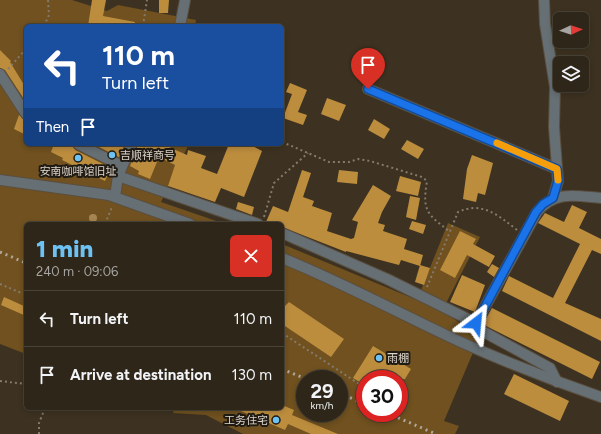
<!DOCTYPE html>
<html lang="en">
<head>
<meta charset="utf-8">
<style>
	:root { --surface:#2e2619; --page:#3a3226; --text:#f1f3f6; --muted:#a7a5a2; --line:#494338; --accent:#6dc2f3 }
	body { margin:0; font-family:Figtree,"Noto Sans SC",sans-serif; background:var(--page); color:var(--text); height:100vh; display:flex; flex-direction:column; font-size:15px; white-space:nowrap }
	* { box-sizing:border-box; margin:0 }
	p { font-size:13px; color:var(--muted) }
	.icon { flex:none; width:22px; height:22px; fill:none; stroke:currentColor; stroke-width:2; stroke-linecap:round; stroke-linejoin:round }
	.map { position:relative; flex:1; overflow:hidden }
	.details { position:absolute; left:24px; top:222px; width:260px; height:188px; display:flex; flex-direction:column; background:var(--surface); border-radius:6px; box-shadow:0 2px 6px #0003,0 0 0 1px var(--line) }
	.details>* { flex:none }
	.top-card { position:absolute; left:24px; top:24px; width:260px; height:122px; border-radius:6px; box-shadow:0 2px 6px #0003,0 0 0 1px var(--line); background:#1a4fa0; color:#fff; overflow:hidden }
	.needle { width:26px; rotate:87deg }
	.tools { position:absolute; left:553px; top:12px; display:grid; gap:8px }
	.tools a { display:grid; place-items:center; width:36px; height:36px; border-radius:6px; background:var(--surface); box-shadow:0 2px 6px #0003,0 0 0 1px var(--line); font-size:20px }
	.speed { position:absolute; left:296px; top:370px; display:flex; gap:8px; font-size:20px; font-weight:700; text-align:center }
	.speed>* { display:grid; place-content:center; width:52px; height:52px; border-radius:50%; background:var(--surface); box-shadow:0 2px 6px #0003,0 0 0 1px var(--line); line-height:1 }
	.speed small { font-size:10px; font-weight:400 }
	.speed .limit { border:6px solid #d22; background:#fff; color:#111 }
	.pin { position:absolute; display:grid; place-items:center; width:34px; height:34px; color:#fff; margin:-41px -17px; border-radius:50% 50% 50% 0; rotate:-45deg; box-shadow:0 0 4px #0007 }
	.pin .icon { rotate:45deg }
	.me { position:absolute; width:44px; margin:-22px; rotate:29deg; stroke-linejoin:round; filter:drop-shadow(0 0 3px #0008) }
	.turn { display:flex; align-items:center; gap:14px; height:84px; padding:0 12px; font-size:18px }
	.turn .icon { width:52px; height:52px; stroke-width:2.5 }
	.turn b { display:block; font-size:28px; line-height:34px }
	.then { display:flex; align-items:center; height:38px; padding:0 12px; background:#0003; gap:8px; font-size:15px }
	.round { display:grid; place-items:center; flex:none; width:42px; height:42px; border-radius:6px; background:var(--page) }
	.summary { display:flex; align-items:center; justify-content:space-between; height:68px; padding:0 12px }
	h1 { font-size:24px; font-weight:800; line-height:30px; color:var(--accent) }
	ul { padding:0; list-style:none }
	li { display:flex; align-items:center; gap:12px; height:56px; padding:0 12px; border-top:1px solid var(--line) }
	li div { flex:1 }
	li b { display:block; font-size:15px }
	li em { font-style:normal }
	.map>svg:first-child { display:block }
	.green { fill:#70511f; fill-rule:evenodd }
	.building { fill:#bd8d3e }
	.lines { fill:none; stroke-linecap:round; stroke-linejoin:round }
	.minor-casing { stroke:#5a4f40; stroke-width:12 }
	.path { stroke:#847b6d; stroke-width:2; stroke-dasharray:2 3; stroke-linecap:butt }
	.minor { stroke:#666f74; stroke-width:10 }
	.rail { stroke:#b0a89c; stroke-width:3; stroke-dasharray:2 4; stroke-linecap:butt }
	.tree { fill:#a78552 }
	.route-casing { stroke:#114b97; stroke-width:10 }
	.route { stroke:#1a73e8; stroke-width:7 }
	.slow { stroke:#f59e0b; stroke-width:7 }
	.poi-dot { fill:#6dc2f3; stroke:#201b13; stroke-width:1.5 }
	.labels { text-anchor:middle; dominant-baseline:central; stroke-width:4; stroke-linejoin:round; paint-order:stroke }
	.poi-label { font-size:11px; fill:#dcd5cb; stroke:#201b13; text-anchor:start }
</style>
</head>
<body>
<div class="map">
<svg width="601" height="434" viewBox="0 0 601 434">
	<rect width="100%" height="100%" fill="#3d3221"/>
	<g class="green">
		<path d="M0,0H72L107,11L118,5L196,20L195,26H26V144H189L161,202L225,224H26V354L0,344Z"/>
		<path d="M448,223L480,237L442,311L480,336L444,421L459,426L455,434H243L206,415L173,413L175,408H282V244L417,300ZM305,379H339V413H305ZM365,379H399V413H365Z"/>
	</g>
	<g class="building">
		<path d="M92,0H106L103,16L135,22L134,26H88Z"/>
		<path d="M159,0H169L168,13H159Z"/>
		<path d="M0,50L11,61L10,62L26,88V102L5,70L0,68Z"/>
		<path d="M290,83L307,90L298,112L307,115L303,125L283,118L292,94L286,92Z"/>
		<path d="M327,98L346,105L339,121L321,114Z"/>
		<path d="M19,115L26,120V135L14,129Z"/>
		<path d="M374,119L390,129L384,139L368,130Z"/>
		<path d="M407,140L424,149L418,159L401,149Z"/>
		<path d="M54,144H72L75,150L111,168L105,181L62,160L63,158L51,152Z"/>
		<path d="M93,144H125L119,157Z"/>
		<path d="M138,144H162L187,155L188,150L206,156L201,168L217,174L229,144H249L262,151L244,197L221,188L215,202L168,186L175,165L159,157L150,179L138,174L139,171L130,166Z"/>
		<path d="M472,155L493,163L485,195L478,193L476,202L463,199L467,169Z"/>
		<path d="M302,170L311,173L303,197L314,201L312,206L332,213L327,231L351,239L354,238L358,222L352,220L373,185L391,196L382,212L378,223L385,225L383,231L407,239L404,249L423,255L420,266L401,260L399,265L346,251V252L282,227V224H271L266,222L273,206L288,212Z"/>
		<path d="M339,170L358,172L357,184L337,182Z"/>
		<path d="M400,176L421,182L418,196L396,191Z"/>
		<path d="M410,196L420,198L416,220L406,217Z"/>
		<path d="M238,202L254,207L252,215L236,209Z"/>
		<path d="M572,205L587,212L579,228L601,239V254L592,250L565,303L601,319V341L502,291L509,276L553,298L580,244L538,223L545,213L564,222Z"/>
		<path d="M412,221L426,225L423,234L409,229Z"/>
		<path d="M460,231L476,239L473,244L495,256L489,267L467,255L455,278L440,270Z"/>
		<path d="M492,264L499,268L494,277L487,272Z"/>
		<path d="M420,265L430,268L424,285L415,282Z"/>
		<path d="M462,275L485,285L475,312L450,302Z"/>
		<path d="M4,297L26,307V316L1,305Z"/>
		<path d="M289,302L344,339L331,357L282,324V304L285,306Z"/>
		<path d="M492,308L600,362L592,379L486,326L484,322Z"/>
		<path d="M373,346L411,369L405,379H365V385L353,378Z"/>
		<path d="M514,374L569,401L560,421L504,394Z"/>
		<path d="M282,405L294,410L292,415L338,434H311L288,424L285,430L234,408H282Z"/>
	</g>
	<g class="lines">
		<g class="minor-casing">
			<g id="minor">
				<path d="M544,0L545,24L555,87L554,127L558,181L553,198"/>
				<path d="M180,26L185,0"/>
				<path d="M0,74L26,114"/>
				<path d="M368,89L557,169"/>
				<path d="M78,144L122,166"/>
				<path d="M118,176L258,224"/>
				<path d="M0,180L109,195L190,224"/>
				<path d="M115,197L118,176L132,144"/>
				<path d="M282,233L387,279L476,323"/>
				<path d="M282,258C344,283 402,315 463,343C508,363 554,381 601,397"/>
				<path d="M557,382L550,368L482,331L476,323L537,212C555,190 576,196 601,198"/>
			</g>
		</g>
		<g class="path">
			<path d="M44,26L49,15L48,0"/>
			<path d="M143,26L147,0"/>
			<path d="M8,69L26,49"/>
			<path d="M282,142L329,162H349L358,159L370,161L422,177L427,181C422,211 427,214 449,231"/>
			<path d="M264,217L274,183L308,153"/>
			<path d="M105,224L112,207"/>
			<path d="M0,284L26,295"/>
			<path d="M427,287L458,212C482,201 498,215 517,230"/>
			<path d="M282,333L362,386"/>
			<path d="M0,381L26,384"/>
			<path d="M39,434V423L45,408"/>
		</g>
		<use href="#minor" class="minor"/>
		<g class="rail">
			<path d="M0,252L26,263"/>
			<path d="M282,369L306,379"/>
			<path d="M339,393L365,404"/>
			<path d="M387,413L436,434"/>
		</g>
	</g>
	<circle class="tree" cx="93" cy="218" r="4"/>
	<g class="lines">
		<g class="route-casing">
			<path id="route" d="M368,89L557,169L558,181L553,198L543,204L536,212L476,323"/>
		</g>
		<use href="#route" class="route"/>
		<path class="slow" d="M497,143L557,169L558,180"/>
	</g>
	<g class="poi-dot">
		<circle cx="112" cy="155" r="4"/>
		<circle cx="78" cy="158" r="4"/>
		<circle cx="379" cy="358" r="4"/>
		<circle cx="276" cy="420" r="4"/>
	</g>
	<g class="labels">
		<g class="poi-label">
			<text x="120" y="155">吉顺祥商号</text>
			<text x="78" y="171" text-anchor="middle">安南咖啡馆旧址</text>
			<text x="387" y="358">雨棚</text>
			<text x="268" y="420" text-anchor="end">工务住宅</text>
		</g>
	</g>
</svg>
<div class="tools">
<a><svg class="needle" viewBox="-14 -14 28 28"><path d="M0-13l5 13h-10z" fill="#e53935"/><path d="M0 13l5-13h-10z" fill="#a7a5a2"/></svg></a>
<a><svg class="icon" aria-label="layers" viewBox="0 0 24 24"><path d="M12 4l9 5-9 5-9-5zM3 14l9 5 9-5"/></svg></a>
</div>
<div class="speed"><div>29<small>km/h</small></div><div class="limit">30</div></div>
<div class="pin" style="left:368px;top:89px;background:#d93025"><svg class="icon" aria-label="arrive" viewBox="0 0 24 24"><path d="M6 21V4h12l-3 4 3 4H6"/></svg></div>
<svg class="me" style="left:476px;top:323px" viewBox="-20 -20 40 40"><path d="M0-17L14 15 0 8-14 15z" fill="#1a73e8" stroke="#fff" stroke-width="4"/></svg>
<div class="top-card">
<div class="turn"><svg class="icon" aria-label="left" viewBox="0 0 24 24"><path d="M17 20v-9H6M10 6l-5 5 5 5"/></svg><div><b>110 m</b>Turn left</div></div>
<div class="then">Then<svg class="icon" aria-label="arrive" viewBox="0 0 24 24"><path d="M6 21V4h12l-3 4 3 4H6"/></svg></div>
</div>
<section class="details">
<div class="summary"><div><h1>1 min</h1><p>240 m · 09:06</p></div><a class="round" style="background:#d93025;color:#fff"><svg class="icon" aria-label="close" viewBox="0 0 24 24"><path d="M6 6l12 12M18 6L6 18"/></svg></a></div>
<ul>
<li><svg class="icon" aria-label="left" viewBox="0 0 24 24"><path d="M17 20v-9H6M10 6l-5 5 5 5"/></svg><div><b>Turn left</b></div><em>110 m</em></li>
<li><svg class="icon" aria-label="arrive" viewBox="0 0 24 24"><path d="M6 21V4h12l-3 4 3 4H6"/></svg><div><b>Arrive at destination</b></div><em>130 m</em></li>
</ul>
</section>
</div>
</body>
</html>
